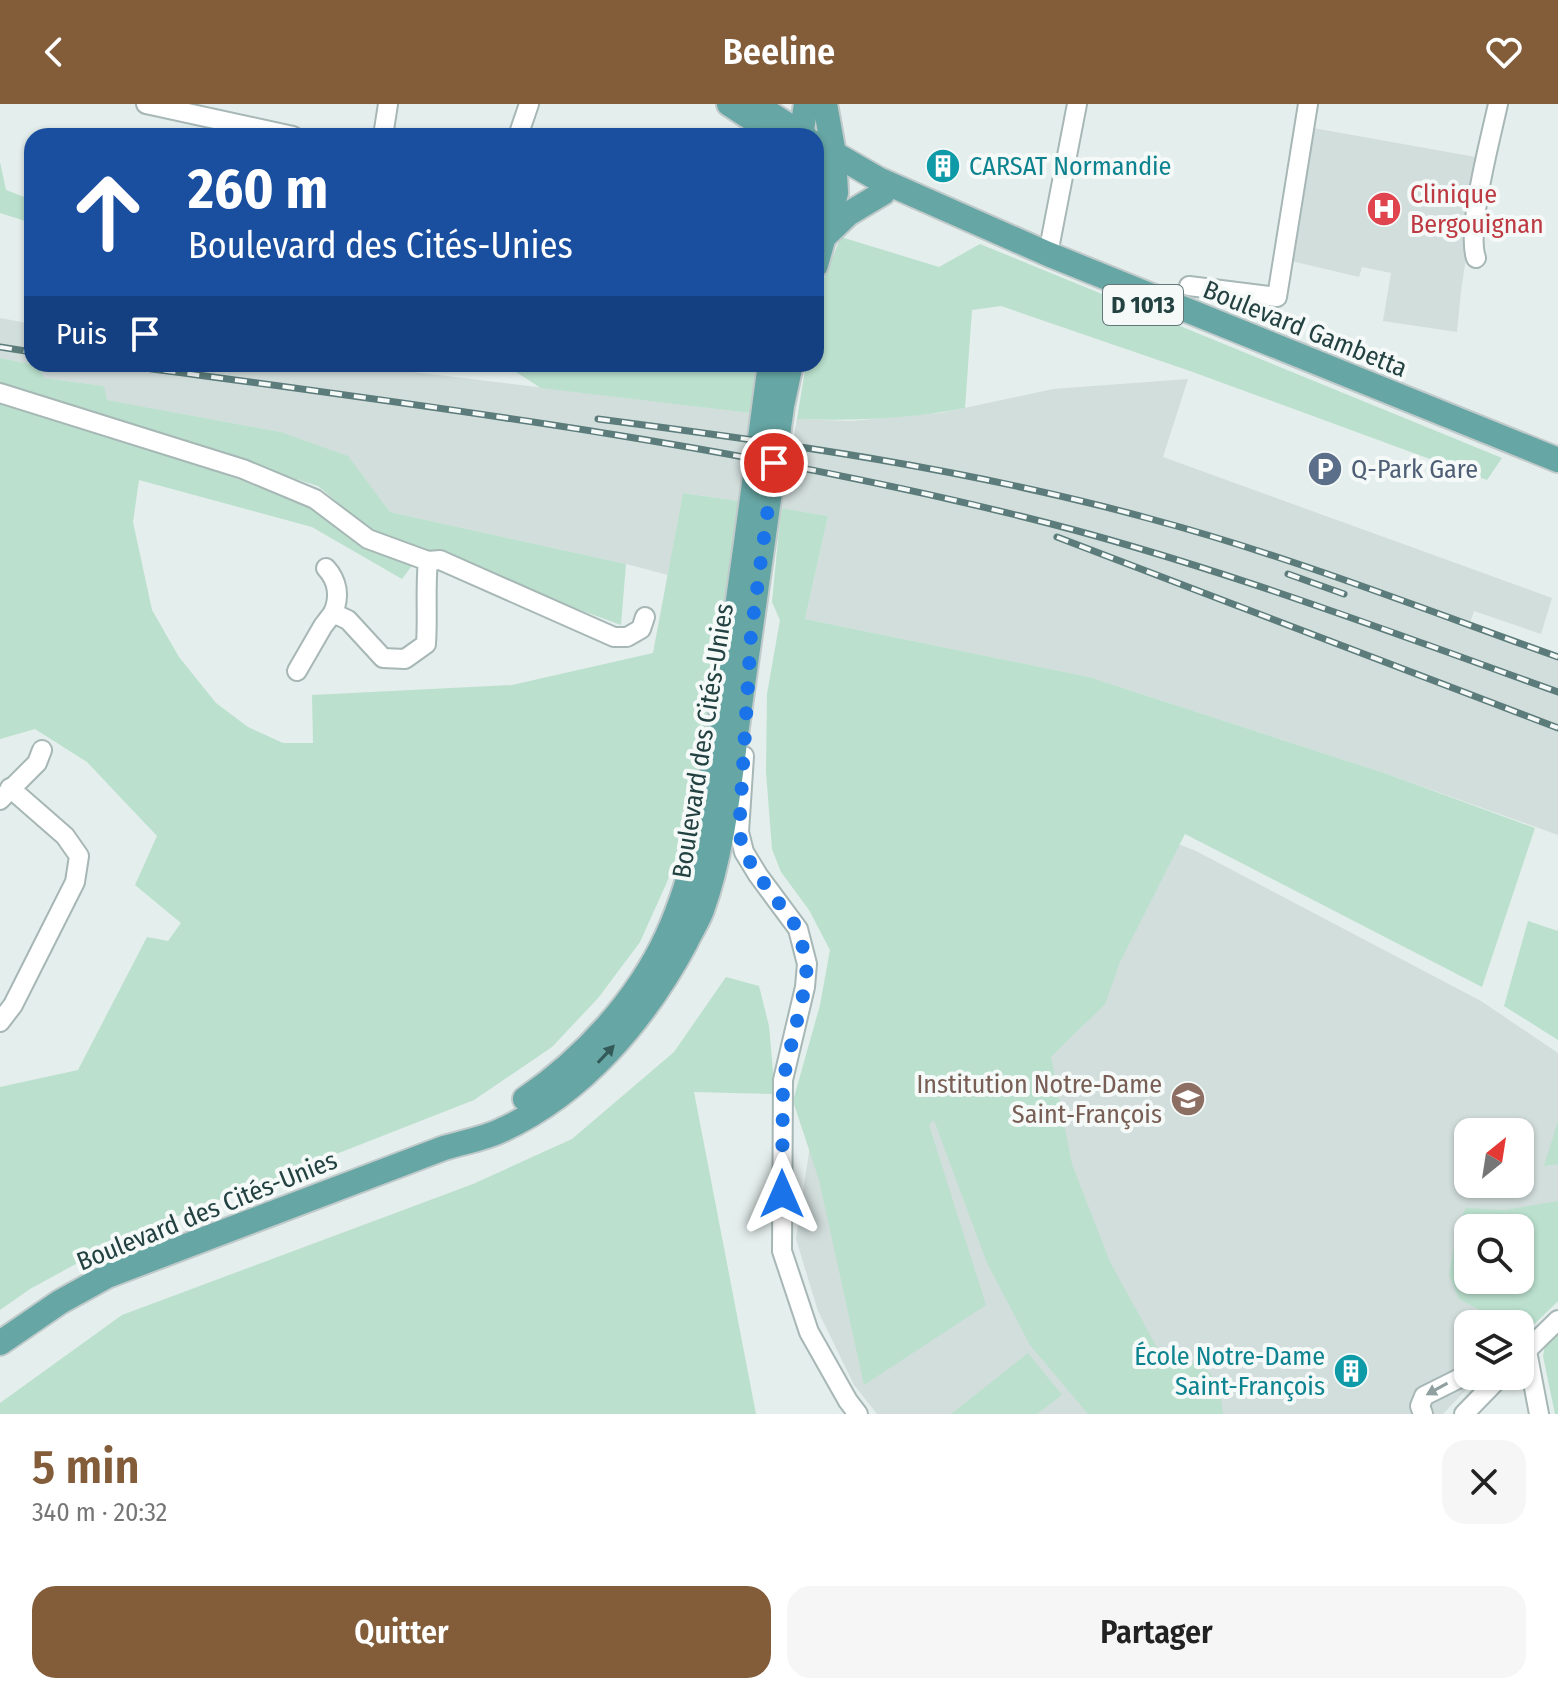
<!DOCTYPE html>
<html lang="fr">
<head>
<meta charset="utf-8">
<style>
	:root { --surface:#fff; --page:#f6f6f6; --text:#222; --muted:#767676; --accent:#835c39 }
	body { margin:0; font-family:"Fira Sans Condensed",sans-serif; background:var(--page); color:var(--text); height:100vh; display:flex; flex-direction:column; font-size:30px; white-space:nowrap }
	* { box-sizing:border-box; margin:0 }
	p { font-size:26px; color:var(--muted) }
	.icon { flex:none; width:44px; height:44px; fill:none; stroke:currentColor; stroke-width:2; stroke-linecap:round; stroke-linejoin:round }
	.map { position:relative; height:1310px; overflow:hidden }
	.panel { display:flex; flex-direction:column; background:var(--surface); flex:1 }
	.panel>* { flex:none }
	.banner { position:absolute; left:24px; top:24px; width:800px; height:244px; border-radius:24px; box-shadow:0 2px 6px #0004; background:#1a4fa0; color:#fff; overflow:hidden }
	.needle { width:52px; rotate:30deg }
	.fabs { position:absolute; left:1454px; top:1014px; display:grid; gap:16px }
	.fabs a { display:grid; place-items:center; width:80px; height:80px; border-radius:16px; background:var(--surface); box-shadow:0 2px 6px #0004; font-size:40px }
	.pin { position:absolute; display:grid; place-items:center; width:68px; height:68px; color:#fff; margin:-34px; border:4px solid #fff; border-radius:50%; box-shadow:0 2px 8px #0007 }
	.me { position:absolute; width:88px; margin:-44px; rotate:0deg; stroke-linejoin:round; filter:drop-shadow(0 0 6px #0008) }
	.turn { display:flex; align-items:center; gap:28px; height:168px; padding:0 32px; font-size:36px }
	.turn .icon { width:104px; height:104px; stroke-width:2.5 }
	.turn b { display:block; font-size:56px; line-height:68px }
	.then { display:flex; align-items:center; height:76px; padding:0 32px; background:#0003; gap:16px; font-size:30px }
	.round { display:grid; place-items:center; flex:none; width:84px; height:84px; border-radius:24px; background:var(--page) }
	.overview { display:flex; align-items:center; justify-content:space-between; height:136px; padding:0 32px }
	h1 { font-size:48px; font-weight:600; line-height:60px; color:var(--accent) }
	.primary-button { display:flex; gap:16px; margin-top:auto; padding:16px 32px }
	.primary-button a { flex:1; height:92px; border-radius:24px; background:var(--accent); color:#fff; font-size:32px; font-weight:600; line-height:92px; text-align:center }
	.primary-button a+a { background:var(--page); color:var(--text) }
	header { display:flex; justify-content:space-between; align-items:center; height:104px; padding:0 32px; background:var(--accent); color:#fff; font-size:36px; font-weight:600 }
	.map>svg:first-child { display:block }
	.built { fill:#d2dedc; fill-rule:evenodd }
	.green { fill:#bbe0ce; fill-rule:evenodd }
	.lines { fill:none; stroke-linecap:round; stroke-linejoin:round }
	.minor-casing { stroke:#a6b7b5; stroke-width:22 }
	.major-casing { stroke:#c1caca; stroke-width:28 }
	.minor { stroke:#fff; stroke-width:18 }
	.major { stroke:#66a6a4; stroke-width:24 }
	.rail-casing { stroke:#5c7c7b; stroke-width:7 }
	.rail { stroke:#f5faf9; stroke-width:4; stroke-dasharray:12; stroke-linecap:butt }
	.oneway { fill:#335a59 }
	.oneway2 { fill:#90a0a0 }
	.route { stroke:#1a73e8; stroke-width:14; stroke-dasharray:0 25.2 }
	.labels { text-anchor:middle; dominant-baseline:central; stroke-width:8; stroke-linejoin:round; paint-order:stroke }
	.shield { fill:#f5faf9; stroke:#617878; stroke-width:2 }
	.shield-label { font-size:24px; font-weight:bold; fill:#224140 }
	.culture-label { font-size:26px; fill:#0d838f; stroke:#f5faf9; text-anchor:start }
	.health-label { font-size:26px; fill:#be3a42; stroke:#f5faf9; text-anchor:start }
	.street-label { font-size:26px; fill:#224140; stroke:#f5faf9 }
	.service-label { font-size:26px; fill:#4e5e75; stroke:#f5faf9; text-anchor:start }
	.education-label { font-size:26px; fill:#785e54; stroke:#f5faf9; text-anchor:end }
</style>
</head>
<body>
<header><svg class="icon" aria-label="back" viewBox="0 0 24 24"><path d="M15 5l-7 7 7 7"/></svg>Beeline<svg class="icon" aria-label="heart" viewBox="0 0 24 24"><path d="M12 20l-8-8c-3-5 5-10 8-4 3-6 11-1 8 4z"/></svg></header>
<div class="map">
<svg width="1558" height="1310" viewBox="0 0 1558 1310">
	<rect width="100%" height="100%" fill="#e4eeec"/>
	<g class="built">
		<path d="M1313,24L1481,54L1461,187L1457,228L1383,217L1391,169L1362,163L1359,173L1283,155Z"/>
		<path d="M0,214L32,220V260H349L750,309L739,397L683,389L668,471L626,460L390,408L347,352L281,328L106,296L103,282L44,274L39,262L0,254Z"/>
		<path d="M1188,275L1163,353L1552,494L1541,530L1474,507L1470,519L1558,550V731L1387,670L1089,573L805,515L828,412L781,404L797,315L851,317L941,309L1053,285Z"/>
		<path d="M1168,736L1196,747L1481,897L1558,949V1197L1524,1230L1520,1228V1220H1468V1272H1479L1443,1310H877L854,1281L818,1207L796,1135L822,962L856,865ZM1468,1028H1520V1080H1468ZM1468,1124H1520V1176H1468Z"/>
	</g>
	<g class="green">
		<path d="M0,58L6,86L32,96V119L0,109Z"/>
		<path d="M841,133L939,163L980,140L1502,354L1487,376L1190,267L1001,202L972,206L965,304C910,315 853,317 797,315L806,260H816V193Z"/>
		<path d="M0,254L40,262L44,274L104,282L107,296L281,328L348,352L390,408L626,460L621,521L378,432L318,382L0,281Z"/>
		<path d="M487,260H757L750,309L541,284L516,268Z"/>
		<path d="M0,298L127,337L314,401L414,459L402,475L312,423L139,376L133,418L152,506L179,553L216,599L248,623L283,639H313L312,591L512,581L653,549L683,389L739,397L698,693L667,778L640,838L599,893L552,943L474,996L127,1132L30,1185L0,1206V983L78,966L147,833L168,837L181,819L135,781L157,732L87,658L35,625L0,635Z"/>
		<path d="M781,404L828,412L805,515L1089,573L1387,670L1535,724L1482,883L1185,730L1120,858L1105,900L1051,953L1072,1060L1110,1158L1160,1249C1202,1262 1219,1260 1223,1310H1088L1030,1241L987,1159L934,1016L929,1021L986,1201L864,1281L819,1076L793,997L820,901L830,846L809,806L781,768L772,745L766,668L767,590L780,516L772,498Z"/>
		<path d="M1528,817L1558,827V936L1504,902Z"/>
		<path d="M726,873L759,882L769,922L775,990L694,988L756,1310H0V1299L122,1211L473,1080L572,1035L674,948Z"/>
		<path d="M1558,1017V1060L1544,1062Z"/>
		<path d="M1558,1097V1197L1524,1230L1520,1228V1220H1506L1459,1195L1449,1171L1458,1119L1466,1104L1505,1106ZM1468,1124H1520V1176H1468Z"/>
		<path d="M1558,1226V1310H1555L1543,1252L1545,1241Z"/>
		<path d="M1028,1249L1062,1291L1037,1310H951Z"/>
	</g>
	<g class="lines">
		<g class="minor-casing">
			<g id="minor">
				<path d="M146,0L293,32"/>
				<path d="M383,32L388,0"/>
				<path d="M518,32L529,0"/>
				<path d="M1048,150L1077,0"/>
				<path d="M1476,154C1466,125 1491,33 1498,0"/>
				<path d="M1189,182L1277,193L1308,0"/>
				<path d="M0,289L243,365L315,395L368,435L428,457L440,456L614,533H627L641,525L645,513"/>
				<path d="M326,464C338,477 340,493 333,509"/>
				<path d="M297,567L323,522L333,509L348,516L383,554L405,555L426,540C428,512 425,485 428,457"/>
				<path d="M744,652L739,728L744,748L758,771L798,825L807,860L805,883L783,976L782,1147L809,1228L848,1297L858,1310"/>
				<path d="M0,696L37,659L42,646"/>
				<path d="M0,918L13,901L75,778L79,752L65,732L10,684"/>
				<path d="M1527,1247L1539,1310"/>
				<path d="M1520,1253L1558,1216"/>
				<path d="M1423,1310L1420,1302L1424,1292L1468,1270"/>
				<path d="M1464,1310L1501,1272"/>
			</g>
		</g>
		<g class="major-casing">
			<g id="major">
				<path d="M729,0L766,24"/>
				<path d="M755,0L805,32"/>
				<path d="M801,32L806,0"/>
				<path d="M816,39L878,75L1048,150L1558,356"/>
				<path d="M827,130L848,110L883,89"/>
				<path d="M816,161L836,89L834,50L825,0"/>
				<path d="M525,995C583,955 637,897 667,832C699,762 709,685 721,609C740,493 754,376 770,260"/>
				<path d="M0,1239L60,1198L107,1172L444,1044C463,1038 484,1035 502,1026C583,989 645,915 686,838C691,827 698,817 702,806C724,745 730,672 739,609C754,506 768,404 782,302L791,260"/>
			</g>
		</g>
		<use href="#minor" class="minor"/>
		<use href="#major" class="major"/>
		<g class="rail-casing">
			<g id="rail">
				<path d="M0,243L32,248"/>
				<path d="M116,260C419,301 722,338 1020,412C1203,457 1380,524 1558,588"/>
				<path d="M598,315C784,339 970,365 1151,415C1289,452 1423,505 1558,553"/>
				<path d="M1057,433L1558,624"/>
				<path d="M1288,470L1344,490"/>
			</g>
		</g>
		<use href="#rail" class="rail"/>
	</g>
	<defs><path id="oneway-solid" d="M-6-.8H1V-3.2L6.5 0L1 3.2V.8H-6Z" transform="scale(2)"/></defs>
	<use class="oneway" href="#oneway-solid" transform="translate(606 950) rotate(-47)"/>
	<use class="oneway2" href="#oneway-solid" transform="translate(1437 1285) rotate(151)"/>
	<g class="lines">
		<path class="route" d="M774,359L751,530L739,728L744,748L758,771L798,825L807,860L805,883L783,976L782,1090"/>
	</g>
	<defs>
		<g id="building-disc" transform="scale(1.8)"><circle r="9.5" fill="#0f9aa8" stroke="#f5faf9"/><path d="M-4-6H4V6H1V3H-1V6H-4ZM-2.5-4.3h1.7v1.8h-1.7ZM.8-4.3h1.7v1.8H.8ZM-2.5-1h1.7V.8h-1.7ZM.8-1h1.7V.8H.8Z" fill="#fff"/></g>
		<g id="hospital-disc" transform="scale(1.8)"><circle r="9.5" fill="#e0444e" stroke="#f5faf9"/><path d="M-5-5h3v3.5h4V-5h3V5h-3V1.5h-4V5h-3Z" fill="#fff"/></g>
		<g id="parking-disc" transform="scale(1.8)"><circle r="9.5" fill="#5c6f8a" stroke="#f5faf9"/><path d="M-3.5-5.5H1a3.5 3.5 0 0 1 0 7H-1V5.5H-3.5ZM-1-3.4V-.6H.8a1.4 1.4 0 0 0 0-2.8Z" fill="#fff"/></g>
		<g id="school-disc" transform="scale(1.8)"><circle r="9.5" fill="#8d6e63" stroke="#f5faf9"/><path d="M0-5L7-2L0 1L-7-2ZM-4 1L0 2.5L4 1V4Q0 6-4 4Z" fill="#fff"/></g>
	</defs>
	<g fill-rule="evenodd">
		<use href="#building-disc" x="943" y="62"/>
		<use href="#hospital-disc" x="1384" y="105"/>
		<use href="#parking-disc" x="1325" y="365"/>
		<use href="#school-disc" x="1188" y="995"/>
		<use href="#building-disc" x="1351" y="1267"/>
	</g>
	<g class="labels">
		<rect class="shield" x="1103" y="181" width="80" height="40" rx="6"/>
		<g class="shield-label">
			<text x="1143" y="201">D 1013</text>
		</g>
		<g class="culture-label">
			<text x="969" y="62">CARSAT Normandie</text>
			<text x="1325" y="1252" text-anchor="end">École Notre-Dame<tspan x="1325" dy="30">Saint-François</tspan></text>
		</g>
		<g class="health-label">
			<text x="1410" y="90">Clinique<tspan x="1410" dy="30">Bergouignan</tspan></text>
		</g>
		<g class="street-label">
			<text transform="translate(1305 225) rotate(22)">Boulevard Gambetta</text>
			<text transform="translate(703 637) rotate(-81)">Boulevard des Cités-Unies</text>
			<text transform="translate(207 1107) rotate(-22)">Boulevard des Cités-Unies</text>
		</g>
		<g class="service-label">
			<text x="1351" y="365">Q-Park Gare</text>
		</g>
		<g class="education-label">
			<text x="1162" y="980">Institution Notre‐Dame<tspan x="1162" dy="30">Saint‐François</tspan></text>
		</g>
	</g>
</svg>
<div class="fabs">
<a><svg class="needle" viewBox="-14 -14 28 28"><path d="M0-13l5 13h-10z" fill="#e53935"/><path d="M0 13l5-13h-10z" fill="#767676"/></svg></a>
<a><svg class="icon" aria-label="search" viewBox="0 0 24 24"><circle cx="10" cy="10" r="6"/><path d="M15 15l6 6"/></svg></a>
<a><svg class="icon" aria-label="layers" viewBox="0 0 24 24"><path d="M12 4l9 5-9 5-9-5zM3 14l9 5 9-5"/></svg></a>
</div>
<div class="pin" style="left:774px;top:359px;background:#d93025"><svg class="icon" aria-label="arrive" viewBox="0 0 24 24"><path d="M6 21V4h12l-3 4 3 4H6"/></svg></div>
<svg class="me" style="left:782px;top:1090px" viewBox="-20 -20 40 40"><path d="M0-17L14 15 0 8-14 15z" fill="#1a73e8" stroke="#fff" stroke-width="4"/></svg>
<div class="banner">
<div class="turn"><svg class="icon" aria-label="ahead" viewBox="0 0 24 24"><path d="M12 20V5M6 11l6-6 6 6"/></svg><div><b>260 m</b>Boulevard des Cités-Unies</div></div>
<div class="then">Puis<svg class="icon" aria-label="arrive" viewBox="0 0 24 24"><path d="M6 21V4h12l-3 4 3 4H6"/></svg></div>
</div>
</div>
<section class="panel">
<div class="overview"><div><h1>5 min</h1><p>340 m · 20:32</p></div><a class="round"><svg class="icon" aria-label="close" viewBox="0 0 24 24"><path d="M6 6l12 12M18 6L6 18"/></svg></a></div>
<div class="primary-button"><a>Quitter</a><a>Partager</a></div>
</section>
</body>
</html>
